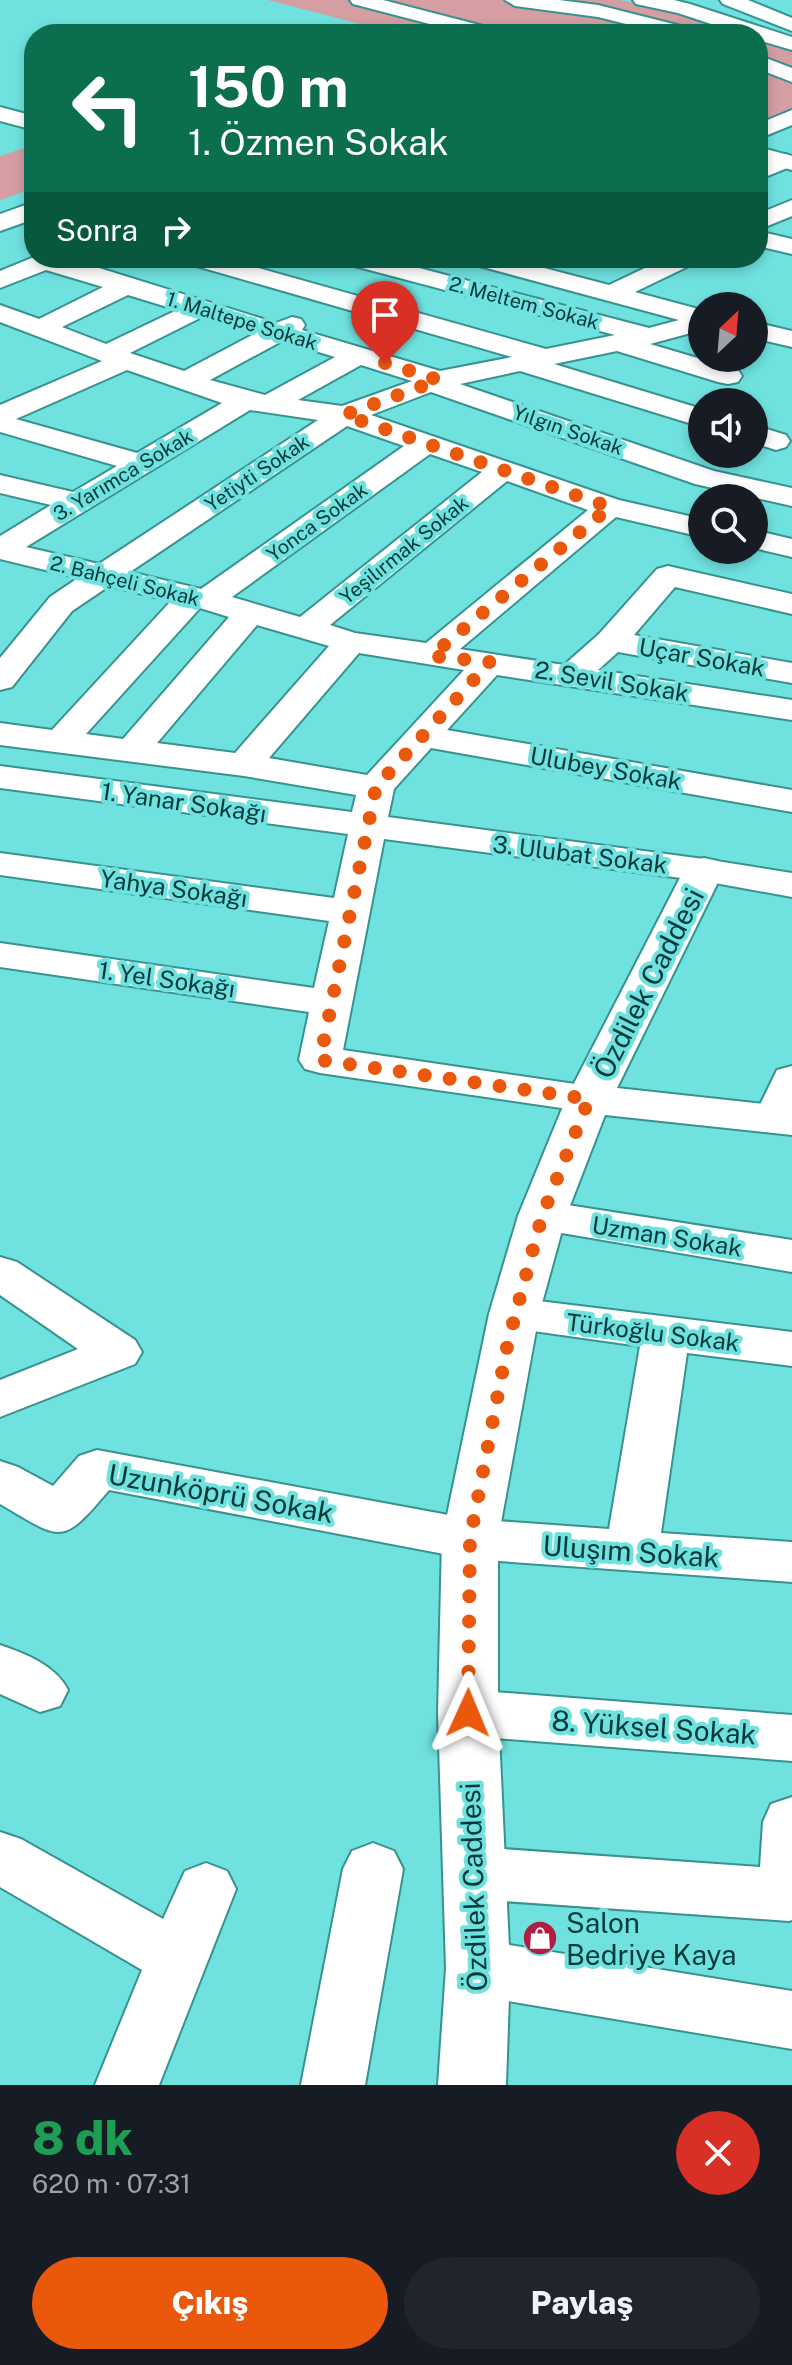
<!DOCTYPE html>
<html lang="tr">
<head>
<meta charset="utf-8">
<style>
	:root { --surface:#171b24; --page:#20242c; --text:#f1f3f6; --muted:#9ea1a6; --accent:#ea580c }
	body { margin:0; font-family:"Public Sans",sans-serif; background:var(--page); color:var(--text); height:100vh; display:flex; flex-direction:column; font-size:30px; white-space:nowrap }
	* { box-sizing:border-box; margin:0 }
	p { font-size:26px; color:var(--muted) }
	.icon { flex:none; width:44px; height:44px; fill:none; stroke:currentColor; stroke-width:2; stroke-linecap:round; stroke-linejoin:round }
	.map { position:relative; height:2085px; overflow:hidden }
	.sheet { display:flex; flex-direction:column; background:var(--surface); flex:1 }
	.sheet>* { flex:none }
	.guide { position:absolute; left:24px; top:24px; width:744px; height:244px; border-radius:32px; box-shadow:0 4px 12px #0003; background:#0b6e4f; color:#fff; overflow:hidden }
	.needle { width:52px; rotate:26deg }
	.tools { position:absolute; left:688px; top:292px; display:grid; gap:16px }
	.tools a { display:grid; place-items:center; width:80px; height:80px; border-radius:50%; background:var(--surface); box-shadow:0 4px 12px #0003; font-size:40px }
	.pin { position:absolute; display:grid; place-items:center; width:68px; height:68px; color:#fff; margin:-82px -34px; border-radius:50% 50% 50% 0; rotate:-45deg; box-shadow:0 0 8px #0007 }
	.pin .icon { rotate:45deg }
	.me { position:absolute; width:88px; margin:-44px; rotate:1deg; stroke-linejoin:round; filter:drop-shadow(0 0 6px #0008) }
	.turn { display:flex; align-items:center; gap:28px; height:168px; padding:0 32px; font-size:36px }
	.turn .icon { width:104px; height:104px; stroke-width:2.5 }
	.turn b { display:block; font-size:56px; line-height:68px }
	.then { display:flex; align-items:center; height:76px; padding:0 32px; background:#0003; gap:16px; font-size:30px }
	.round { display:grid; place-items:center; flex:none; width:84px; height:84px; border-radius:42px; background:var(--page) }
	.overview { display:flex; align-items:center; justify-content:space-between; height:136px; padding:0 32px }
	h1 { font-size:48px; font-weight:800; line-height:60px; color:#1e9e55 }
	.primary-button { display:flex; gap:16px; margin-top:auto; padding:16px 32px }
	.primary-button a { flex:1; height:92px; border-radius:48px; background:var(--accent); color:#fff; font-size:32px; font-weight:800; line-height:92px; text-align:center }
	.primary-button a+a { background:var(--page); color:var(--text) }
	.map>svg:first-child { display:block }
	.green { fill:#d49ea2 }
	.lines { fill:none; stroke-linecap:round; stroke-linejoin:round }
	.minor-casing { stroke:#389290; stroke-width:4 }
	.tertiary-casing { stroke:#389290; stroke-width:4 }
	.secondary-casing { stroke:#389290; stroke-width:4 }
	.primary-casing { stroke:#389290; stroke-width:4 }
	.motorway-casing { stroke:#389290; stroke-width:4 }
	.minor { fill:#fff; fill-rule:evenodd }
	.tertiary { fill:#fff; fill-rule:evenodd }
	.secondary { fill:#fff; fill-rule:evenodd }
	.primary { fill:#fff; fill-rule:evenodd }
	.motorway { fill:#fff; fill-rule:evenodd }
	.route { stroke:#ea580c; stroke-width:14; stroke-dasharray:0 25.2 }
	.labels { text-anchor:middle; dominant-baseline:central; stroke-width:8; stroke-linejoin:round; paint-order:stroke }
	.far-street-label { font-size:20px; fill:#033a39; stroke:#6fe2e0 }
	.street-label { font-size:24px; fill:#033a39; stroke:#6fe2e0 }
	.near-street-label { font-size:28px; fill:#033a39; stroke:#6fe2e0 }
	.near-poi-label { font-size:28px; fill:#033a39; stroke:#6fe2e0; text-anchor:start }
</style>
</head>
<body>
<div class="map">
<svg width="792" height="2085" viewBox="0 0 792 2085">
	<rect width="100%" height="100%" fill="#6fe2e0"/>
	<g class="green">
		<path d="M268,0H620L673,10L745,34H398Z"/>
		<path d="M758,39L792,52V120L758,136Z"/>
		<path d="M34,145V188L0,200V156Z"/>
	</g>
	<g class="lines">
		<g class="minor-casing">
			<g id="minor">
				<path d="M350,0H383L491,28L494,32L468,34L353,4Z"/>
				<path d="M505,0H559L598,5L697,30L700,34H666L598,17L515,6Z"/>
				<path d="M758,55L792,68V82L758,69Z"/>
				<path d="M0,107L34,116V130L0,121Z"/>
				<path d="M792,110V125L758,139V124Z"/>
				<path d="M785,154L792,156V166L758,180V164Z"/>
				<path d="M792,200V216L758,230V214Z"/>
				<path d="M758,231L792,239V254L758,246Z"/>
				<path d="M34,257L67,258L276,323L292,317L301,319L305,325L302,330L440,371L512,357L186,263L182,258H223L546,349L615,335L343,263L339,258H381L649,328L679,320L468,263L464,258H506L609,285L666,258H699L695,263L635,292L702,310V330L650,344L738,370L742,376L738,382L728,384L718,382L617,351L554,364L702,409V427L520,371L460,384L714,471L792,488V506L695,484L431,392L371,415L619,500L702,519V537L616,517L460,649L564,665L599,634L657,569L668,566L792,594V614L675,587L634,635L792,663V683L618,652L598,670L792,700V720L497,675L447,730L792,790V812L431,748L394,789L388,817L704,859L792,873V897L704,881L384,839L343,1050L589,1086L604,1090L611,1099L604,1108L589,1112L320,1073L305,1069L299,1060L309,1012L0,967V943L314,988L329,921L0,875V853L334,898L348,834L0,788V766L352,812L356,795L244,776L0,745V723L52,730L171,601L109,586L72,611L12,687L0,690V658L50,597L78,578L0,559V536L51,505L0,493V475L73,492L117,466L0,432V405L102,361L0,322V305L39,319L103,287L46,270L0,288V271ZM128,295L177,310L106,344L62,327ZM202,317L256,333L184,371L130,353ZM282,341L335,357L265,395L210,380ZM361,365L412,381L342,406L298,400ZM127,370L222,403L137,453L16,419ZM250,410L318,420L99,564L26,547ZM347,426L404,446L201,589L130,572ZM430,454L482,472L300,617L232,597ZM507,481L588,510L426,643L355,633L330,625ZM200,608L229,617L123,739L86,734ZM257,625L329,646L235,753L157,743ZM359,653L464,670L367,775L269,758Z"/>
				<path d="M754,322L792,331V347L754,338Z"/>
				<path d="M754,425L786,435L790,441L786,447L776,450L754,443Z"/>
				<path d="M754,530L792,539V557L754,548Z"/>
				<path d="M792,1066V1126L775,1133L760,1129L753,1119L777,1070Z"/>
				<path d="M542,1201L792,1240V1272L526,1227L519,1216L526,1205Z"/>
				<path d="M0,1257L17,1262L135,1340L142,1352L135,1364L0,1417V1380L78,1349L0,1295Z"/>
				<path d="M514,1298L792,1332V1366L687,1353L661,1533L792,1542V1582L470,1559L109,1490C61,1547 62,1540 0,1504V1461L18,1467L53,1486L79,1456L97,1450L470,1519L609,1529L640,1346L497,1326L490,1314L497,1302Z"/>
				<path d="M0,1645C26,1654 55,1665 68,1690L60,1706L40,1712L0,1694Z"/>
				<path d="M468,1690L792,1715V1761L468,1736L448,1729L440,1713L448,1697Z"/>
				<path d="M792,1797V1920L789,1921L474,1899L453,1891L444,1873L453,1855L474,1847L760,1867L763,1822L771,1804Z"/>
				<path d="M0,1832L21,1839L163,1919L185,1871L206,1863L227,1871L236,1889L159,2085H95L142,1970L0,1887Z"/>
				<path d="M373,1843L394,1851L403,1869L365,2085H301L343,1869L352,1851Z"/>
				<path d="M478,1940L792,1991V2049L478,1996L456,1987L447,1968L456,1949Z"/>
			</g>
		</g>
		<g class="tertiary-casing">
			<path id="tertiary" d="M34,202V219L0,231V214Z"/>
		</g>
		<g class="secondary-casing">
			<g id="secondary">
				<path d="M758,147L792,156V170L758,161Z"/>
				<path d="M704,858L718,861L724,870L617,1088L792,1107V1135L605,1115L566,1216L539,1314L498,1539V1713L510,1968L506,2085H438L446,1968L438,1713L442,1539L489,1314L518,1216L566,1099L684,870L690,861Z"/>
			</g>
		</g>
		<g class="primary-casing">
			<path id="primary" d="M633,0H674L690,4L792,37V50L758,40V34H741L678,13L636,4Z"/>
		</g>
		<g class="motorway-casing">
			<path id="motorway" d="M720,0H748L792,18V31L723,4Z"/>
		</g>
		<use href="#minor" class="minor"/>
		<use href="#tertiary" class="tertiary"/>
		<use href="#secondary" class="secondary"/>
		<use href="#primary" class="primary"/>
		<use href="#motorway" class="motorway"/>
	</g>
	<g class="lines">
		<path class="route" d="M385,363L439,380L344,415L610,507L431,656L490,662L376,787L320,1060L589,1099L542,1216L508,1342L470,1539L468,1713"/>
	</g>
	<defs>
		<g id="shop-disc" transform="scale(1.8)"><circle r="9.5" fill="#b11e43" stroke="#6fe2e0"/><path d="M-5-2.5h2.3a2.7 3.5 0 0 1 5.4 0H5L5.5 6h-11ZM-1.5-2.5h3a1.5 2.3 0 0 0-3 0Z" fill="#fff"/></g>
	</defs>
	<g fill-rule="evenodd">
		<use href="#shop-disc" x="540" y="1938"/>
	</g>
	<g class="labels">
		<g class="far-street-label">
			<text transform="translate(524 303) rotate(15)">2. Meltem Sokak</text>
			<text transform="translate(242 321) rotate(17)">1. Maltepe Sokak</text>
			<text transform="translate(568 430) rotate(19)">Yılgın Sokak</text>
			<text transform="translate(257 473) rotate(-34)">Yetiyti Sokak</text>
			<text transform="translate(123 475) rotate(-31)">3. Yarımca Sokak</text>
			<text transform="translate(317 522) rotate(-36)">Yonca Sokak</text>
			<text transform="translate(404 550) rotate(-39)">Yeşilırmak Sokak</text>
			<text transform="translate(125 581) rotate(14)">2. Bahçeli Sokak</text>
		</g>
		<g class="street-label">
			<text transform="translate(702 657) rotate(10)">Uçar Sokak</text>
			<text transform="translate(612 681) rotate(9)">2. Sevil Sokak</text>
			<text transform="translate(606 768) rotate(10)">Ulubey Sokak</text>
			<text transform="translate(184 802) rotate(8)">1. Yanar Sokağı</text>
			<text transform="translate(580 854) rotate(7)">3. Ulubat Sokak</text>
			<text transform="translate(174 888) rotate(8)">Yahya Sokağı</text>
			<text transform="translate(167 979) rotate(8)">1. Yel Sokağı</text>
			<text transform="translate(667 1236) rotate(9)">Uzman Sokak</text>
			<text transform="translate(653 1332) rotate(7)">Türkoğlu Sokak</text>
		</g>
		<g class="near-street-label">
			<text transform="translate(648 983) rotate(-63)">Özdilek Caddesi</text>
			<text transform="translate(221 1493) rotate(10)">Uzunköprü Sokak</text>
			<text transform="translate(631 1551) rotate(4)">Uluşım Sokak</text>
			<text transform="translate(654 1727) rotate(4)">8. Yüksel Sokak</text>
			<text transform="translate(473 1887) rotate(-92)">Özdilek Caddesi</text>
		</g>
		<g class="near-poi-label">
			<text x="566" y="1922">Salon<tspan x="566" dy="32">Bedriye Kaya</tspan></text>
		</g>
	</g>
</svg>
<div class="tools">
<a><svg class="needle" viewBox="-14 -14 28 28"><path d="M0-13l5 13h-10z" fill="#e53935"/><path d="M0 13l5-13h-10z" fill="#9ea1a6"/></svg></a>
<a><svg class="icon" aria-label="sound" viewBox="0 0 24 24"><path d="M4 9h4l5-4v14l-5-4H4zM17 9q2 3 0 6"/></svg></a>
<a><svg class="icon" aria-label="search" viewBox="0 0 24 24"><circle cx="10" cy="10" r="6"/><path d="M15 15l6 6"/></svg></a>
</div>
<div class="pin" style="left:385px;top:363px;background:#d93025"><svg class="icon" aria-label="arrive" viewBox="0 0 24 24"><path d="M6 21V4h12l-3 4 3 4H6"/></svg></div>
<svg class="me" style="left:468px;top:1713px" viewBox="-20 -20 40 40"><path d="M0-17L14 15 0 8-14 15z" fill="#ea580c" stroke="#fff" stroke-width="4"/></svg>
<div class="guide">
<div class="turn"><svg class="icon" aria-label="left" viewBox="0 0 24 24"><path d="M17 20v-9H6M10 6l-5 5 5 5"/></svg><div><b>150 m</b>1. Özmen Sokak</div></div>
<div class="then">Sonra<svg class="icon" aria-label="right" viewBox="0 0 24 24"><path d="M7 20v-9h11M14 6l5 5-5 5"/></svg></div>
</div>
</div>
<section class="sheet">
<div class="overview"><div><h1>8 dk</h1><p>620 m · 07:31</p></div><a class="round" style="background:#d93025;color:#fff"><svg class="icon" aria-label="close" viewBox="0 0 24 24"><path d="M6 6l12 12M18 6L6 18"/></svg></a></div>
<div class="primary-button"><a>Çıkış</a><a>Paylaş</a></div>
</section>
</body>
</html>
